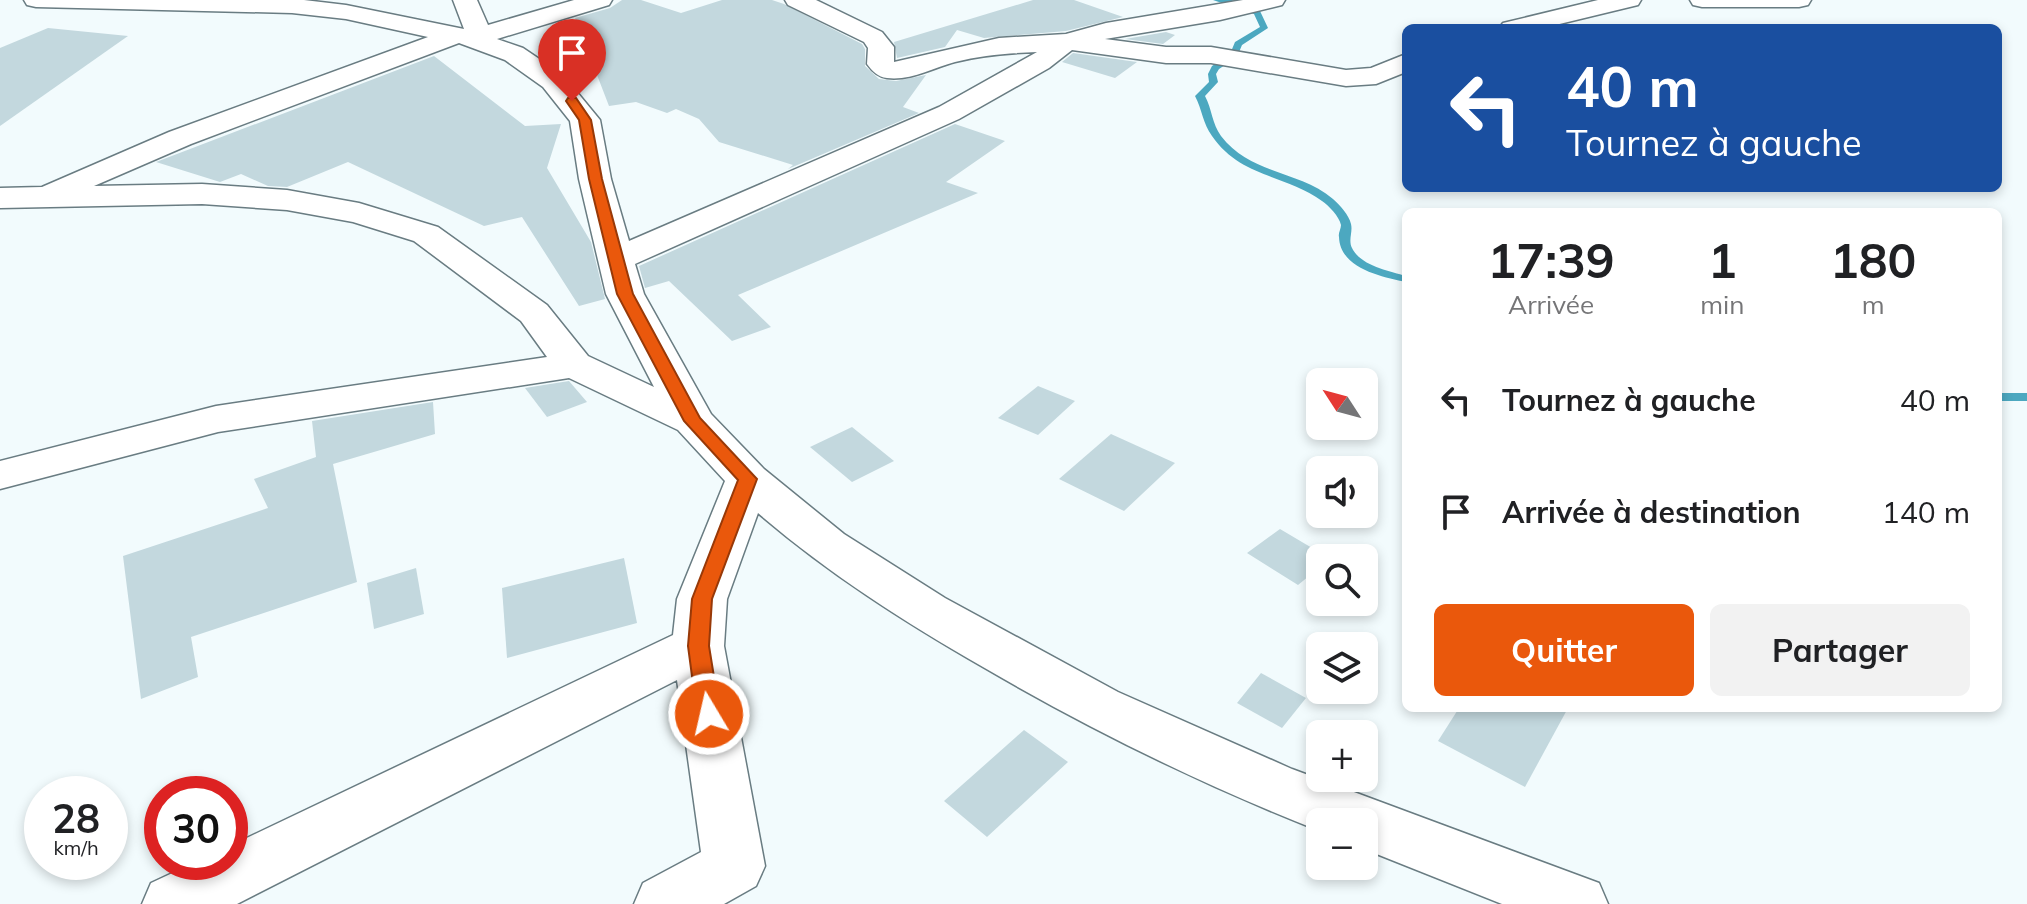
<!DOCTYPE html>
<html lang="fr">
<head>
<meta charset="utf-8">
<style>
	:root { --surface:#fff; --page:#f2f2f2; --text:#202124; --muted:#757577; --accent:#ea580c }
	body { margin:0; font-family:Mulish,sans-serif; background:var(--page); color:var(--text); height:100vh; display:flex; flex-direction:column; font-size:30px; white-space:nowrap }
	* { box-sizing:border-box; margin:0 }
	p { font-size:26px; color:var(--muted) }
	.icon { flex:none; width:44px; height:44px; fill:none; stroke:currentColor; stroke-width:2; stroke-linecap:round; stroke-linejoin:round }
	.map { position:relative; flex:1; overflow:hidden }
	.panel { position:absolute; left:1402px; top:208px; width:600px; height:504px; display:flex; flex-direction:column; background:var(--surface); border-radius:12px; box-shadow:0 4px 12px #0003 }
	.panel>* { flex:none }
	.banner { position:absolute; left:1402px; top:24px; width:600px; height:168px; border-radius:12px; box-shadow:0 4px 12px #0003; background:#1a4fa0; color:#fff; overflow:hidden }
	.needle { width:52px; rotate:306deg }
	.controls { position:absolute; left:1306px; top:368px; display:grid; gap:16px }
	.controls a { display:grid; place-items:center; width:72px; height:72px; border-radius:12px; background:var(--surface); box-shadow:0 4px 12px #0003; font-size:40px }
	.speed { position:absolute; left:24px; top:776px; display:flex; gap:16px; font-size:40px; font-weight:700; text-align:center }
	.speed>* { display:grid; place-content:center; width:104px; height:104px; border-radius:50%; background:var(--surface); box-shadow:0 4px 12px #0003; line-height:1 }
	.speed small { font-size:20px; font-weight:400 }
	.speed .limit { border:12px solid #d22; background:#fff; color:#111 }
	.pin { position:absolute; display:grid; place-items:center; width:68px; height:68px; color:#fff; margin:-82px -34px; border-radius:50% 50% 50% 0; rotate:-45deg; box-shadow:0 0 8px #0007 }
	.pin .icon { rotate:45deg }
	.me { position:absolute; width:88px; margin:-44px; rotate:351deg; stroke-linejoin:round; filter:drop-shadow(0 0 6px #0008) }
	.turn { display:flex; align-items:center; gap:28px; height:168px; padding:0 32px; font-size:36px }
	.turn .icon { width:104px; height:104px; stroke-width:2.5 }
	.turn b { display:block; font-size:56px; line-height:68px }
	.eta { display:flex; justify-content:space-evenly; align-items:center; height:136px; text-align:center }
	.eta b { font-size:48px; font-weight:700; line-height:56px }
	.cta { display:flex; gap:16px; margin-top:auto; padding:16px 32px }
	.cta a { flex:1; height:92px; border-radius:12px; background:var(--accent); color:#fff; font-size:32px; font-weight:700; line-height:92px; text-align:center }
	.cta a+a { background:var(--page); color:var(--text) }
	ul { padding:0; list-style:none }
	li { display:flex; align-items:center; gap:24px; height:112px; padding:0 32px }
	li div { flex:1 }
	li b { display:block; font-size:30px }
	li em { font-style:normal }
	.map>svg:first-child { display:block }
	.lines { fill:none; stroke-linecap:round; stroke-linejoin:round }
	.stream { fill:#4ca8c0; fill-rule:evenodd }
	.building { fill:#c3d8de }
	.minor-casing { stroke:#697c82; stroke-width:3 }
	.minor { fill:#fff; fill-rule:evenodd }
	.route { fill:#ea580c; stroke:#983908; stroke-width:2 }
</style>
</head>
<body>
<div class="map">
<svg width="2027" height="904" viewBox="0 0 2027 904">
	<rect width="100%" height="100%" fill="#f2fbfd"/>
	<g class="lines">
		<g class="stream">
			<path d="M1213,0H1232L1260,11L1268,28L1242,45L1237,57L1219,69L1216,74L1218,82L1205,96C1212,109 1212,124 1221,136C1251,175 1299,170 1333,199C1340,205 1349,215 1351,224C1353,232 1348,240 1352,248C1361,266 1389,271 1406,276V282C1383,277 1340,269 1339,237C1338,233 1341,229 1341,225C1339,216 1329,206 1322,201C1285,174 1241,178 1212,136C1203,124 1202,109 1195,96L1209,82L1208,74L1212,66L1230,54L1235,42L1260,27L1254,14Z"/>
			<rect x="1998" y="393" width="29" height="8"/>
		</g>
	</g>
	<g class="building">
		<path d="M622,0H641L681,13L722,0H772L784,4L862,44L865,49V66L879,79L896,81L926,75L903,107L919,113L788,169L793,165L719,142L699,119L676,109L667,113L636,102L609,106L575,18L610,8Z"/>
		<path d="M1033,0H1074L1123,17L1066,31L984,38L957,30L945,47L897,58L894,42Z"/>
		<path d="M48,28L128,36L0,126V48Z"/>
		<path d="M1166,32L1175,35L1163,44L1125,39Z"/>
		<path d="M1073,53L1137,62L1115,78L1062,62Z"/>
		<path d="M434,56L525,126L561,124L547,168L591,242L605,299L579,306L522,217L484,226L348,162L287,187L268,186L241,174L220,182L156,162Z"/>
		<path d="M955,124L1005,141L946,182L978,193L738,295L771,327L732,341L669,281L645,288L639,266Z"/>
		<path d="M569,381L587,402L547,417L525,388Z"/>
		<path d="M1038,386L1075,401L1038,435L998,418Z"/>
		<path d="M433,402L435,434L333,464L357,582L191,637L198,677L141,699L123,556L268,508L254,479L316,457L312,421Z"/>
		<path d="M852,427L894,461L852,482L810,447Z"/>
		<path d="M1111,434L1175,463L1124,511L1059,479Z"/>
		<path d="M1280,529L1329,558H1320V567L1298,585L1247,553Z"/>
		<path d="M624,558L637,623L507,658L502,588Z"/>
		<path d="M416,568L424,614L374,629L367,583Z"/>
		<path d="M1261,673L1306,698L1282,728L1237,703Z"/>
		<path d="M1459,708H1568L1525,787L1438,741Z"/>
		<path d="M1024,730L1068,762L987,837L944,801Z"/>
	</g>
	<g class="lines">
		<g class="minor-casing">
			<g id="minor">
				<path d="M24,0H304L346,5L464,29L453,0H477L488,25L574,0H612L609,5L497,39L523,48L563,75L600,120L611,179L629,241L939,107L1037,52C1009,53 982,55 955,62C933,68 910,81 887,78C878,77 872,71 867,64L868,48L864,42L788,5L785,0H816L882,32L894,47V62L999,38L1066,34L1106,23L1243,0H1285L1282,5L1220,20L1105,39L1166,47H1211L1346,70L1371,68L1406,54V72L1376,84L1346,86L1211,63H1166L1072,50L1049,68L959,119L635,264L644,294L711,414L764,469L844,534L945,598L1118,692L1292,769L1599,883L1608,904H1502L1364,849V822H1320V831C1203,785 1091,730 983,667C903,621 828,573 758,513L727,599L724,646L765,866L756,886L724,904H634L643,883L701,852L677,680L237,904H142L151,883L196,862H230V846L673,635L677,599L725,481L678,430L569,378L218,432L0,489V461L216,406L547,357L521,321L414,241L353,222L287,210L202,204L0,208V188L42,187L169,132L428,37L346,19L292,13L36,7L27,5ZM459,43L505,60L543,87L570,121L579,179L606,294L654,387L588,356L547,305L438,227L359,203L287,190L202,184L94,186L191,144Z"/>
				<path d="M1598,0H1641L1638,5L1543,28H1499L1503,23Z"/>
				<path d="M1690,0H1811L1808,5L1799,7H1702L1693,5Z"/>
			</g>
		</g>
		<use href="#minor" class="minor"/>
	</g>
	<path class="route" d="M568,98H576L591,120L602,179L633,294L700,418L757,479L712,599L709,646L720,714L717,721L709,723L701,721L697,714L688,646L692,599L738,480L684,421L617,294L589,179L579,120L566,101Z"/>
</svg>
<div class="controls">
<a><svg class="needle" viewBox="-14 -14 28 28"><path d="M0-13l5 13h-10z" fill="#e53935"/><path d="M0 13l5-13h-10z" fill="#757577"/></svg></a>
<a><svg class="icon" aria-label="sound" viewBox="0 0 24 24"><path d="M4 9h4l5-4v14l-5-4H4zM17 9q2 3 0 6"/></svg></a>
<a><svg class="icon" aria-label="search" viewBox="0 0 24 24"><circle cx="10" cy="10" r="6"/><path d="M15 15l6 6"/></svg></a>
<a><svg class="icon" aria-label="layers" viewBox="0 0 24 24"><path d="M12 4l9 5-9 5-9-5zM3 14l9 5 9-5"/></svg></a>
<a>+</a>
<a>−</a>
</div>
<div class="speed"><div>28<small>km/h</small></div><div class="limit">30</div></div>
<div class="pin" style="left:572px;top:101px;background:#d93025"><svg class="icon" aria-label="arrive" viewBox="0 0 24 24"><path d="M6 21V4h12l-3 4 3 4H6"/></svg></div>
<svg class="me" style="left:709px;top:714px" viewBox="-20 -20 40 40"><circle r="17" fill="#ea580c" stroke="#fff" stroke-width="3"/><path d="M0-11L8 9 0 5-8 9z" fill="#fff"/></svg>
<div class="banner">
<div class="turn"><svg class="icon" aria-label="left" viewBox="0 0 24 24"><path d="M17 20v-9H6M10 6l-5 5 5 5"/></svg><div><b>40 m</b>Tournez à gauche</div></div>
</div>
<section class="panel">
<div class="eta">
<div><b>17:39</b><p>Arrivée</p></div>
<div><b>1</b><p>min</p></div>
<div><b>180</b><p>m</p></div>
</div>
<ul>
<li><svg class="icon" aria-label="left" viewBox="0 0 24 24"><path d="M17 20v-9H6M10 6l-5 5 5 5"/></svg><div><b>Tournez à gauche</b></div><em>40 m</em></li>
<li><svg class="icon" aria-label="arrive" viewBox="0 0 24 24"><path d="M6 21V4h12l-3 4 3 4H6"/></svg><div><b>Arrivée à destination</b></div><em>140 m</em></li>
</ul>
<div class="cta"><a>Quitter</a><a>Partager</a></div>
</section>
</div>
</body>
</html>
